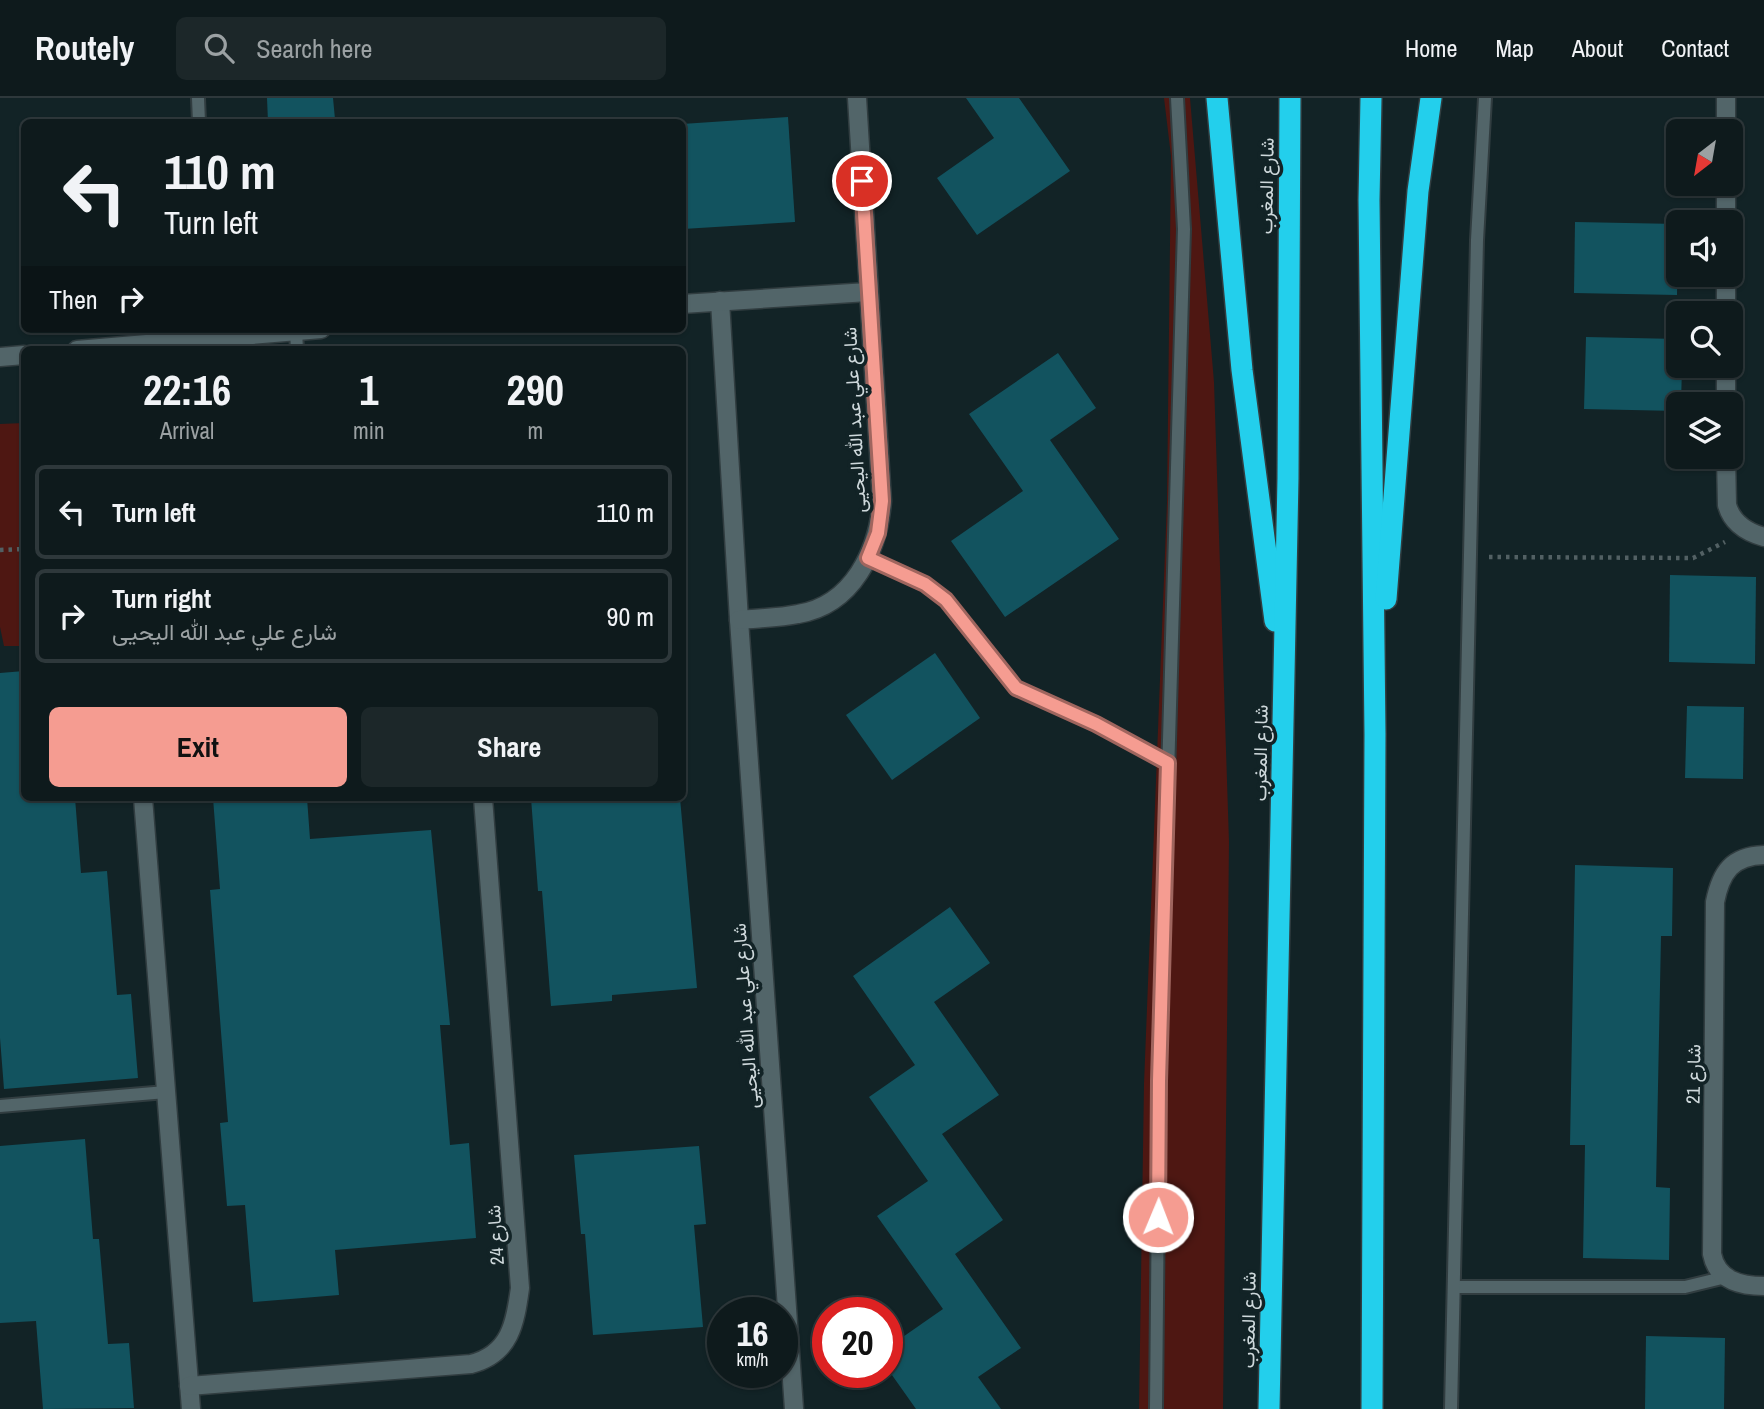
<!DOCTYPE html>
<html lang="en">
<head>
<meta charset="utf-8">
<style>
	:root { --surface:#0e1a1c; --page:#1c2729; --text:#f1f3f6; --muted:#9ba1a3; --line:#2e383b; --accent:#f59c91 }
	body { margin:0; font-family:"Archivo Narrow",Vazirmatn,sans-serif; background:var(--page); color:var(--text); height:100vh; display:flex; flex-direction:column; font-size:26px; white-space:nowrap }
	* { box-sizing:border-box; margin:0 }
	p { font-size:23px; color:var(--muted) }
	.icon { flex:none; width:38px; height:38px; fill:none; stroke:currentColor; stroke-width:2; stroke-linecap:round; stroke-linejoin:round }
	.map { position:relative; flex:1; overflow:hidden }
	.details { position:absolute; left:21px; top:248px; width:665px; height:455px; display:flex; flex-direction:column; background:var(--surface); border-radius:10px; box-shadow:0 2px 5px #0004,0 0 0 2px var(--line) }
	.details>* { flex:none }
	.hud { position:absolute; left:21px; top:21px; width:665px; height:214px; border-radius:10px; box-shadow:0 2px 5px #0004,0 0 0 2px var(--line); background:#0e1a1c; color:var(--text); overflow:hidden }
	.needle { width:46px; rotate:211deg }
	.buttons { position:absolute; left:1666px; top:21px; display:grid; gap:14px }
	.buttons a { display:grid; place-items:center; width:77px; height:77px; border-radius:10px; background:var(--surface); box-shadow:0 2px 5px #0004,0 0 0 2px var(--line); font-size:35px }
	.speed { position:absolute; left:707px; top:1199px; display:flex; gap:14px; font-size:35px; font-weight:700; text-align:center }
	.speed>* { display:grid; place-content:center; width:91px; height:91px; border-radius:50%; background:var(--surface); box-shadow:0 2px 5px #0004,0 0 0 2px var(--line); line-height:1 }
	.speed small { font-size:18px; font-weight:400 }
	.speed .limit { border:10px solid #d22; background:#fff; color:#111 }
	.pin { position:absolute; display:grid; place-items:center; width:60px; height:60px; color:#fff; margin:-30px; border:4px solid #fff; border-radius:50%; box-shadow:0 2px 7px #0007 }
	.me { position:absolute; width:77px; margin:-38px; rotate:1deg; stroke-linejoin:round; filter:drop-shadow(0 0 5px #0008) }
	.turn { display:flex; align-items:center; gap:24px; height:147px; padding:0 28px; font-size:32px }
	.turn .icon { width:91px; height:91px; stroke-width:2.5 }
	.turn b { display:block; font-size:49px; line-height:60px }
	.then { display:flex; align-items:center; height:66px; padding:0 28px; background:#0003; gap:14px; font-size:26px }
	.eta { display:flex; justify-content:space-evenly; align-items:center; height:119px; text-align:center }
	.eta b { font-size:42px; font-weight:700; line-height:49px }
	.cta { display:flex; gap:14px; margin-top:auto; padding:14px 28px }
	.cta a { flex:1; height:80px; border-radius:10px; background:var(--accent); color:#111; font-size:28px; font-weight:700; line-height:80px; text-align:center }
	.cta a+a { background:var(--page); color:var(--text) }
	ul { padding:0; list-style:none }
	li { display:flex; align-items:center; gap:21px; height:94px; margin:0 14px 10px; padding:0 14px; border:4px solid var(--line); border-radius:10px }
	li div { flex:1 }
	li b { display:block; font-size:26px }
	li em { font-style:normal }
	header { display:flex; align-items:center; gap:42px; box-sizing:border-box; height:98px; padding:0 35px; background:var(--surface); border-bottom:2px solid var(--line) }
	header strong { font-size:33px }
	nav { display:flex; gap:38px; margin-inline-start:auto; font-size:24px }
	.search { width:490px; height:63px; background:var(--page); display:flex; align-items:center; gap:18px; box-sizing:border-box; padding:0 24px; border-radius:10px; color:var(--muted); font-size:26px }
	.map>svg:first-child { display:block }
	.green { fill:#4e1712 }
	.building { fill:#12535f }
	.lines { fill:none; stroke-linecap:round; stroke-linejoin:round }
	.service-casing { stroke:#313d40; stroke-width:16 }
	.minor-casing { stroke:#313d40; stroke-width:21 }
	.motorway-casing { stroke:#313d40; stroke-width:24 }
	.path { stroke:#526063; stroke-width:4.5; stroke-dasharray:3.5 5; stroke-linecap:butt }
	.service { stroke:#526569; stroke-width:12 }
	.minor { stroke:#526569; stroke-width:18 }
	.motorway { stroke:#23cfec; stroke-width:21 }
	.route-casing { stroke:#9f655e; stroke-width:18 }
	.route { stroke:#f59c91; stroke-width:12 }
	.labels { text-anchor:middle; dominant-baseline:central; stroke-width:7; stroke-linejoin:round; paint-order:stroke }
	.street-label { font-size:19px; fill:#ced8db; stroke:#122326 }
</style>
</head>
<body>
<header>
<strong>Routely</strong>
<div class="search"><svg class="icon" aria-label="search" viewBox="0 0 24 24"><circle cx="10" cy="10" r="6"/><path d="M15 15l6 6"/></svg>Search here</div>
<nav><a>Home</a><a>Map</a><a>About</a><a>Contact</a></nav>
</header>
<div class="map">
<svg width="1764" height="1311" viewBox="0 0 1764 1311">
	<rect width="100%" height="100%" fill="#122326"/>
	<g class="green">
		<path d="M1164,0H1190L1214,284L1229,744L1223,1311H1139L1144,986L1167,404L1171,58Z"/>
		<path d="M24,325V548H4L0,529V326Z"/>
	</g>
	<g class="building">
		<path d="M267,0H333L335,21L268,24Z"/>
		<path d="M966,0H1019L1070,73L977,137L937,80L994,40Z"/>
		<path d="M788,19L795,124L683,131L682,26Z"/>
		<path d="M1575,124L1678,126L1677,197L1574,195Z"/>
		<path d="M1586,239L1678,241V268H1682L1681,306H1678V313L1584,311Z"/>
		<path d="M1058,255L1096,310L1050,342L1119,441L1005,519L951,443L1023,393L969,316Z"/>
		<path d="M1670,477L1756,479L1755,566L1669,564Z"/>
		<path d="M935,555L980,620L892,682L846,617Z"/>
		<path d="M24,573V700H75L81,775L107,773L117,897L131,896L138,980L4,991L0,940V575Z"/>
		<path d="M1687,608L1744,609L1743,681L1685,680Z"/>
		<path d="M213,700H307L310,741L431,732L450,927H440L450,1047L469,1045L476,1140L335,1152L339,1197L253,1204L245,1107L227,1108L220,1025L228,1024L210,792L220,791Z"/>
		<path d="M531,700H680L697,890L612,897V903L551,908L542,793H538Z"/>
		<path d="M1575,767L1673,770L1672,838H1661L1656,1089L1670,1090L1669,1162L1583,1160L1585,1047H1570Z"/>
		<path d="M950,809L990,865L934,904L999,997L942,1036L1003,1122L955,1156L1021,1250L978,1279L1001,1311H916L887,1270V1250L943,1211L877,1118L928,1083L869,999L915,967L853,878Z"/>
		<path d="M85,1041L93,1141H99L108,1246L129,1245L134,1310L43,1311L36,1223L0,1225V1048Z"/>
		<path d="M699,1048L706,1126L694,1127L703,1229L593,1237L585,1136H581L574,1057Z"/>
		<path d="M1646,1238L1725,1240L1724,1311H1645Z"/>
	</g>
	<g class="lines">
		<g class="service-casing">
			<g id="service">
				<path d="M198,0L199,24"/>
				<path d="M296,233L297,252"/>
				<path d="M868,460L925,486L946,502L1016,590L1096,626L1168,665"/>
				<path d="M0,1008L166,994"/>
				<path d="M1454,1189H1685L1726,1179"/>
				<path d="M1156,1311L1159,983L1184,131L1177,0"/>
				<path d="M1451,1311L1477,142L1485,0"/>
			</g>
		</g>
		<g class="minor-casing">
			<g id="minor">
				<path d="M1726,0V33"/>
				<path d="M1726,86V124"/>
				<path d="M1726,177V215"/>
				<path d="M720,203L739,522L794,1311"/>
				<path d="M682,206L868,194"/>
				<path d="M77,252L321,231"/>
				<path d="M0,259L24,257"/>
				<path d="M1726,268V306"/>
				<path d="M1726,359L1727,407C1732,425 1746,434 1764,439"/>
				<path d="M739,522C758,520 779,520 798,516C853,507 878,453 882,403L857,0"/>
				<path d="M143,700L191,1311"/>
				<path d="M1764,757C1732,758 1721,774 1715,804L1712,1156C1717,1182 1740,1188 1764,1188"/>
				<path d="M189,1288L471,1266C510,1256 515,1226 520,1190L483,700"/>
			</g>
		</g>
		<g class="motorway-casing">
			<g id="motorway">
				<path d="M1217,0L1242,272L1275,523"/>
				<path d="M1371,0L1369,102L1375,636L1372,1311"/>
				<path d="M1386,501L1418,93L1431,0"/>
				<path d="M1269,1311L1288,380L1290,0"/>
			</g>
		</g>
		<g class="path">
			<path d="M0,452L24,451"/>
			<path d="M1489,459L1693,460L1725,444"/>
		</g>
		<use href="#service" class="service"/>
		<use href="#minor" class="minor"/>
		<use href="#motorway" class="motorway"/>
	</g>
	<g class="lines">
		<g class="route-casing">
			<path id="route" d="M862,83L882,403L878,435L868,460L925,486L946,502L1016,590L1096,626L1168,665L1159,983L1158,1119"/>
		</g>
		<use href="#route" class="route"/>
	</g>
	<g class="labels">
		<g class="street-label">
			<text transform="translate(1266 88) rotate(-89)">شارع المغرب</text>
			<text transform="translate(854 322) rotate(-93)">شارع علي عبد الله اليحيى</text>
			<text transform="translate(1260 655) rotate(-89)">شارع المغرب</text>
			<text transform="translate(745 918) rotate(-94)">شارع علي عبد الله اليحيى</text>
			<text transform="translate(1693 976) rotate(-89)">شارع 21</text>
			<text transform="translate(495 1137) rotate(-94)">شارع 24</text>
			<text transform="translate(1248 1222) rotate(-89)">شارع المغرب</text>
		</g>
	</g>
</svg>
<div class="buttons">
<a><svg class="needle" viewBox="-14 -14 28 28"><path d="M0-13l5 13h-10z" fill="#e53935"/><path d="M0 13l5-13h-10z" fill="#9ba1a3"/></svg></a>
<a><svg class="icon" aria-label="sound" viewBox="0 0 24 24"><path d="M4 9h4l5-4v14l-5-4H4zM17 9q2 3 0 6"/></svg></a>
<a><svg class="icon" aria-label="search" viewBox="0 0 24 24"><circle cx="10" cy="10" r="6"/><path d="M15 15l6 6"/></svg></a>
<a><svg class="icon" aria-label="layers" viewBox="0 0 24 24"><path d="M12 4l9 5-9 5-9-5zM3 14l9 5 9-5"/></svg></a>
</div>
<div class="speed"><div>16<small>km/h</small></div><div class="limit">20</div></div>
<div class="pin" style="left:862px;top:83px;background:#d93025"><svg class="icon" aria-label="arrive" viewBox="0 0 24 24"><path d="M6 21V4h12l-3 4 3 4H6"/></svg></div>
<svg class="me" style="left:1158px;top:1119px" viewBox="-20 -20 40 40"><circle r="17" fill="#f59c91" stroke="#fff" stroke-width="3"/><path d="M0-11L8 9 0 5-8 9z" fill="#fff"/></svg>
<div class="hud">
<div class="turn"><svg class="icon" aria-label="left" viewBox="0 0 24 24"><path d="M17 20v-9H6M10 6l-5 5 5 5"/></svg><div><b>110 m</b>Turn left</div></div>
<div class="then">Then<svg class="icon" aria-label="right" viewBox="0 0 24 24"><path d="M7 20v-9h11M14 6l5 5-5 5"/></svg></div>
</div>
<section class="details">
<div class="eta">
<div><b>22:16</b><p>Arrival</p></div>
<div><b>1</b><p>min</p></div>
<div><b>290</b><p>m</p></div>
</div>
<ul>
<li><svg class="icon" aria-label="left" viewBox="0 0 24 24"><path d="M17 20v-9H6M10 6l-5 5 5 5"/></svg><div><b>Turn left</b></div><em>110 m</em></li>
<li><svg class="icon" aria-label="right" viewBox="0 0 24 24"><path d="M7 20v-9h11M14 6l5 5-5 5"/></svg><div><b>Turn right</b><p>شارع علي عبد الله اليحيى</p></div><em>90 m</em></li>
</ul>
<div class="cta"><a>Exit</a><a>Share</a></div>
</section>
</div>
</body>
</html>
